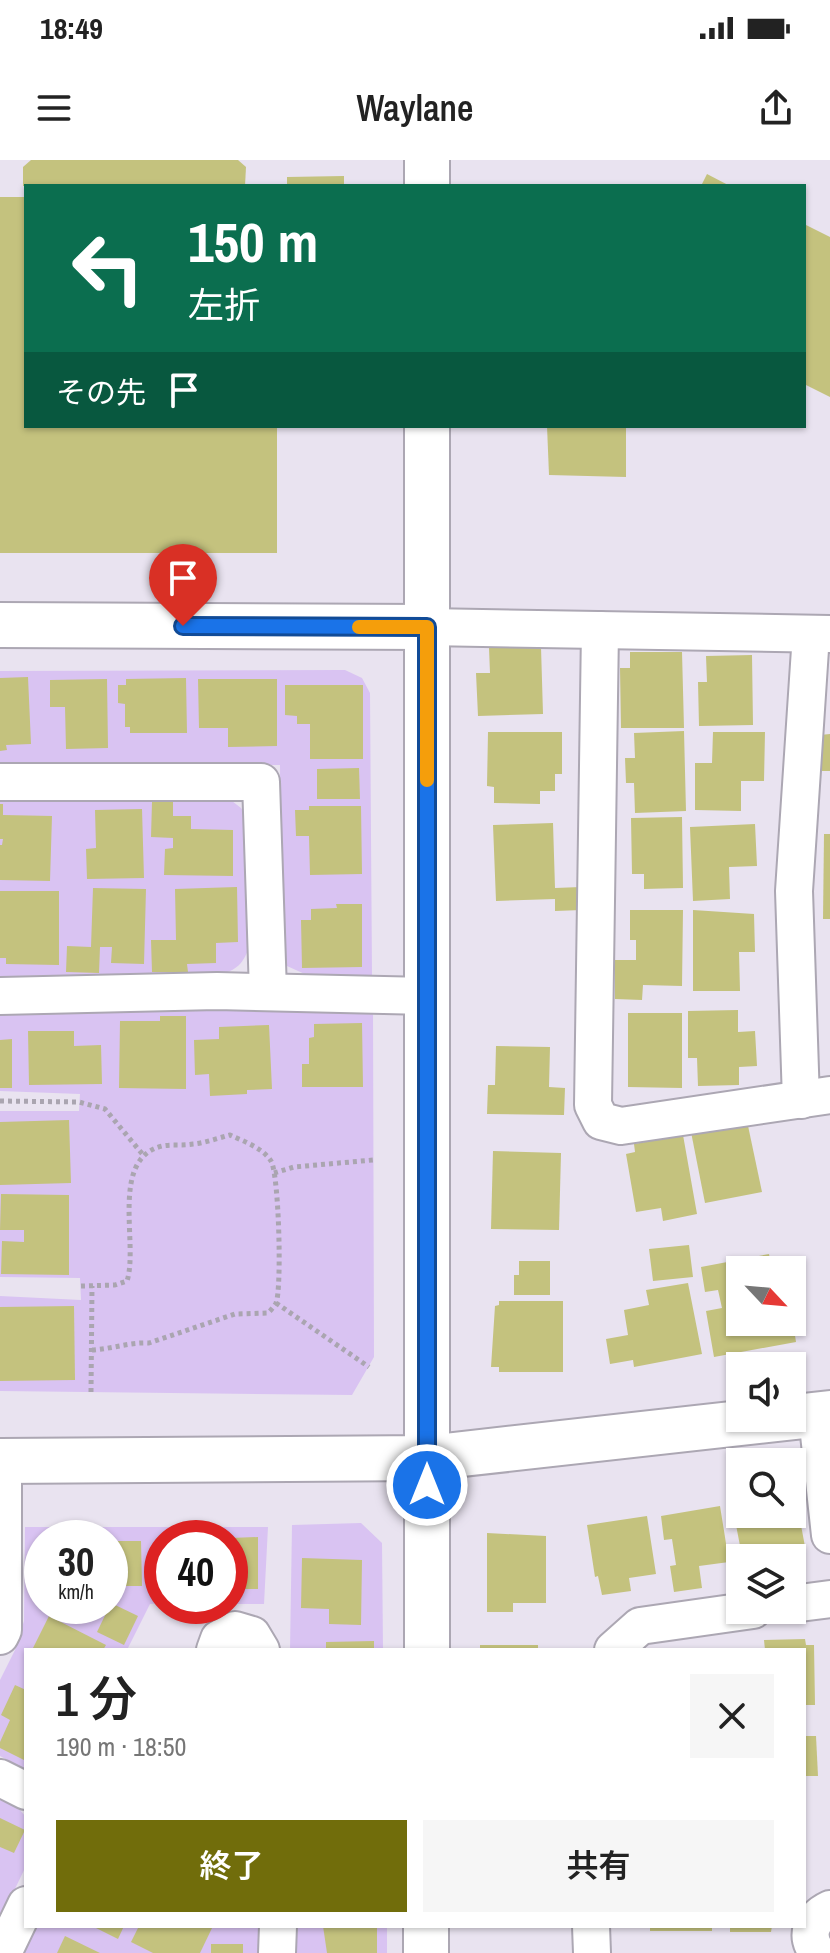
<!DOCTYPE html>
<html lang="ja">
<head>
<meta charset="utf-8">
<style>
	:root { --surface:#fff; --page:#f6f6f6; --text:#222; --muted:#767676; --accent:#716d0b }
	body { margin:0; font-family:"Archivo Narrow","Noto Sans JP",sans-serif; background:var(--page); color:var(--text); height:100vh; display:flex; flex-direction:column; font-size:30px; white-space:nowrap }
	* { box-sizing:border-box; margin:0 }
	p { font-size:26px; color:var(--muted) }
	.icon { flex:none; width:44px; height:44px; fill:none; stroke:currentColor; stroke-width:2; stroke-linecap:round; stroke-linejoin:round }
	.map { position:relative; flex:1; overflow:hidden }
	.drawer { position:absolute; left:24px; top:1488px; width:782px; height:280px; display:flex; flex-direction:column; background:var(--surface); border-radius:0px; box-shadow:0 2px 6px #0004 }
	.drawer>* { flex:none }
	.hud { position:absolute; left:24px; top:24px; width:782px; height:244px; border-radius:0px; box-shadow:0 2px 6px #0004; background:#0b6e4f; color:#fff; overflow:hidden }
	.needle { width:52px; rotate:116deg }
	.fabs { position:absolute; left:726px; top:1096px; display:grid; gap:16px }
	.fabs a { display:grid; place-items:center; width:80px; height:80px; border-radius:0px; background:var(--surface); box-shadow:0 2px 6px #0004; font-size:40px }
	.speed { position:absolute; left:24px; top:1360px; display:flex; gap:16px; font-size:40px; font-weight:700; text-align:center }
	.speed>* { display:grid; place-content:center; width:104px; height:104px; border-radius:50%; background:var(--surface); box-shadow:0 2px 6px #0004; line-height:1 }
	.speed small { font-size:20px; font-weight:400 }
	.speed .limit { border:12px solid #d22; background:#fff; color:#111 }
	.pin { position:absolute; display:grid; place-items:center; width:68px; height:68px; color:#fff; margin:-82px -34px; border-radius:50% 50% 50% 0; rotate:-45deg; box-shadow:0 0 8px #0007 }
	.pin .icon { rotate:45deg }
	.me { position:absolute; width:88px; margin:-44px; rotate:0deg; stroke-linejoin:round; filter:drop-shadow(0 0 6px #0008) }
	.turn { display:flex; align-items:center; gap:28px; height:168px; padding:0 32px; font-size:36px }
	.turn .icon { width:104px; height:104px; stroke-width:2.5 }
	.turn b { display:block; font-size:56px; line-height:68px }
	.then { display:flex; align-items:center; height:76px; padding:0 32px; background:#0003; gap:16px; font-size:30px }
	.round { display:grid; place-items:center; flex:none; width:84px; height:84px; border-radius:0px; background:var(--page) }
	.summary { display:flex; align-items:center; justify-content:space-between; height:136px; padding:0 32px }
	h1 { font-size:48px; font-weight:600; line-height:60px }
	.primary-button { display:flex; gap:16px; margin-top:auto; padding:16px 32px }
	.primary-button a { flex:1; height:92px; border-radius:0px; background:var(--accent); color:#fff; font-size:32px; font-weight:600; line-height:92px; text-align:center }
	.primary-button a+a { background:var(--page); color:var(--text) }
	.status { display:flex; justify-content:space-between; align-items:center; height:56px; padding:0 40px; background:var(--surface); direction:ltr }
	.status svg { height:22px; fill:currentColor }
	header { display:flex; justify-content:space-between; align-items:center; height:104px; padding:0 32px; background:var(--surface); font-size:36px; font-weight:600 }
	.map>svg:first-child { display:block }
	.green { fill:#d9c3f2; fill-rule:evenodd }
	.building { fill:#c4c27e }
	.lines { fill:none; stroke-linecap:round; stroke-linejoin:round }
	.street-casing { stroke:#aca7b3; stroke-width:40 }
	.secondary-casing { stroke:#aca7b3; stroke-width:48 }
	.path { stroke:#aaa5b0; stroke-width:5; stroke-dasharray:4 4; stroke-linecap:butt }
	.street { stroke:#fff; stroke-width:36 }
	.secondary { stroke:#fff; stroke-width:44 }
	.route-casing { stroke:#114b97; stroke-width:20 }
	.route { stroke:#1a73e8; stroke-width:14 }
	.slow { stroke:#f59e0b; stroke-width:14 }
</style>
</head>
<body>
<div class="status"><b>18:49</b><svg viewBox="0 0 49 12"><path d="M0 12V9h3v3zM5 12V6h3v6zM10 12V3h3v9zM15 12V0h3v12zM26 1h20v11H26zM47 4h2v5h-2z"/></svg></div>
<header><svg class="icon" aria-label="menu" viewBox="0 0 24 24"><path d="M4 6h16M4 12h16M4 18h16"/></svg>Waylane<svg class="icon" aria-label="share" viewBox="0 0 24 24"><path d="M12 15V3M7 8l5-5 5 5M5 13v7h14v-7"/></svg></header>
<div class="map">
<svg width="830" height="1793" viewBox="0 0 830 1793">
	<rect width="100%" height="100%" fill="#e9e3f0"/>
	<g class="green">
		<path d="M345,510L362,518L370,533L372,817L307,815L287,806L281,783L280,605L0,606V511Z"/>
		<path d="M0,635L228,638L241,648L248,660L250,785C243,804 238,810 217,815L0,816Z"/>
		<path d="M0,847H373L374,1197L352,1235L0,1231V1136L81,1140L80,1118L0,1117V951H79L80,934L0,931Z"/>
		<path d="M361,1363L382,1383L383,1490H290L292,1365Z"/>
		<path d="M25,1367H268L264,1444H230V1378H162V1443L150,1444L127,1490H26V1610L0,1596V1520L15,1490L24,1461ZM42,1378H110V1446H42Z"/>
		<path d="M0,1640L19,1649L26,1657V1706L0,1760Z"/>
		<path d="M36,1766H260L258,1793H23Z"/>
		<path d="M298,1766H387V1793H295Z"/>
	</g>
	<g class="building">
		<path d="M31,0H238L246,7L245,26H23V7Z"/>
		<path d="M707,14L730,26H701Z"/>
		<path d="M344,16V26H287V17Z"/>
		<path d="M0,37H26V266H277V393H0Z"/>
		<path d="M804,64L830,77V237L804,224Z"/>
		<path d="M547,266H626V317L549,315Z"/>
		<path d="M541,487L543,554L478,556L476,513H490L489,488Z"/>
		<path d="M630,492H682L684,568H621L620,508H630Z"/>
		<path d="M752,495L753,565L699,566L698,522H707L706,496Z"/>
		<path d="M28,517L31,584L6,585L7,590L0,591V518Z"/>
		<path d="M186,518L187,573H130V567H125V544L118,543V525H126V519Z"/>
		<path d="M107,519L108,588L66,589L65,547H50V520Z"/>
		<path d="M198,519H277V586L228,587V568H199Z"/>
		<path d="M285,525H363V599H310V564H297V556L285,555Z"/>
		<path d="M684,571L686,651L635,653L634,623H626L625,598H635L634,573Z"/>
		<path d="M488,572H562V614H555V631H540V644L494,643V627L487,626Z"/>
		<path d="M713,572H765L764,621H741V651L695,650V603H712Z"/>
		<path d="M830,574V611H820V575Z"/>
		<path d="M359,608L360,639H317V609Z"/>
		<path d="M152,642H173V656H191V669L233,670V716L164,715L165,689L173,688V678L151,677Z"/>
		<path d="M0,644H3V655L52,656L50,721L0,720V685H2L3,679H0Z"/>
		<path d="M309,646H361L362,714L310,715L309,676H296L295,650H309Z"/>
		<path d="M142,649L144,718L87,719L86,689L96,688L95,650Z"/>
		<path d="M682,657L683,728L644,729V714H632L631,658Z"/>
		<path d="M553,663L555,728L581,727L582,750L555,751V739L496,741L493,665Z"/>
		<path d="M755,664L757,706L729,707L730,739L693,741L690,667Z"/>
		<path d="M824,674H830V759H823Z"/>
		<path d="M237,727L238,782L216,783V803L187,804L188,812H152L151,780H176L175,729Z"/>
		<path d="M93,728L146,729L144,804L111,803L112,787H100L99,813L66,812L67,786L91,787Z"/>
		<path d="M0,731H59V805L6,804V798H0Z"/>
		<path d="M336,744H362V807L302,808L301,760H311V749L337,748Z"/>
		<path d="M630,750H683L682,826L643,825L642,840L615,839V800H636V780H630Z"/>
		<path d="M693,750L754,754L755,792H739L740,831H693Z"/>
		<path d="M738,850V872L755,871L757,906L739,907V925L698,926L697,898H688V851Z"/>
		<path d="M628,853H682V928L628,927Z"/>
		<path d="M160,856H186V929L119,928L120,861H160Z"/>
		<path d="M362,863L363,927H302V904H309V878L314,877V864Z"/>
		<path d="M269,865L272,929L247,930V934L210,936L209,914L195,915L194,880L219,879V867Z"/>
		<path d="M28,871H74V886L101,885L102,924L29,925Z"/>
		<path d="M12,879V928H0V880Z"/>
		<path d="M496,886L550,887L549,927L565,928L564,955L487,954L488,925H495Z"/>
		<path d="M69,960L71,1023L0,1025V962Z"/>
		<path d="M747,961L762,1032L705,1043L691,972Z"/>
		<path d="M683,975L697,1054L663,1061L661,1048L636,1052L626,994L635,992L634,984Z"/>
		<path d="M493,991L561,993L559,1070L491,1069Z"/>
		<path d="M1,1034L69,1035V1115L1,1114L2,1081L24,1082V1070H0Z"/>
		<path d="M689,1085L693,1117L653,1121L649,1089Z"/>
		<path d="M769,1094L772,1110H740V1162H793L796,1182L714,1197L706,1151L722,1148L718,1130L705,1132L701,1107Z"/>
		<path d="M519,1101H550V1135H514V1115H519Z"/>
		<path d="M688,1123L702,1194L634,1207L633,1200L610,1204L606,1179L628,1175L624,1150L649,1145L646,1130Z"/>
		<path d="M499,1141H563V1212H499V1207H491L495,1146L499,1145Z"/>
		<path d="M74,1146L75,1220L0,1221V1147Z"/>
		<path d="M792,1333H795L806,1392L769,1398L767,1386L741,1391L732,1344L740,1342V1354H792Z"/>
		<path d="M720,1346L729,1402L699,1406L702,1428L674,1432L670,1406L676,1405L672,1379L664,1380L661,1356Z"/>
		<path d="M647,1356L656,1414L629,1418L631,1431L602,1435L598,1416L595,1417L587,1365Z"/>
		<path d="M487,1373L546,1376V1443H513V1452H487Z"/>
		<rect x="66" y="1375" width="39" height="3"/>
		<path d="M258,1377V1429H230V1378Z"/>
		<path d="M110,1381H141L142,1426H115V1439H110Z"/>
		<path d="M302,1398L362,1400L361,1465L329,1464V1449L301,1448Z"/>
		<path d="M111,1443L138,1456L124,1485L97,1472Z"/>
		<path d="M49,1456L106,1485L103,1490H32Z"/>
		<path d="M805,1479L806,1485H814L815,1545H804V1490H765L764,1480Z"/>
		<path d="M374,1481V1490H326V1482Z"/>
		<rect x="480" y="1485" width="58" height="5"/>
		<path d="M15,1525L26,1530V1601L0,1588V1582L10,1560L1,1555Z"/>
		<path d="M804,1576H816L818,1616H804Z"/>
		<path d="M0,1658L25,1670L14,1693L0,1687Z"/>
		<path d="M92,1766H124L118,1779Z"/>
		<path d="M139,1766H213L200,1793H153L131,1782Z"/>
		<path d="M323,1766H377V1793H327Z"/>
		<rect x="650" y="1766" width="62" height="5"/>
		<path d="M730,1766H772L771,1772H730Z"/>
		<path d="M65,1776L100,1793H57Z"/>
		<rect x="211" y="1784" width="32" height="9"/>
	</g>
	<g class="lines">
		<g class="street-casing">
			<g id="street">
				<path d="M427,467L830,474"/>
				<path d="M600,470L593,945L601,961L621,966L830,935"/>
				<path d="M0,622H261L268,832"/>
				<path d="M0,836L217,831L427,836"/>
				<path d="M801,940L794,731L811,474"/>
				<path d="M817,1256L830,1375"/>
				<path d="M792,1444L830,1439"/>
				<path d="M0,1476L3,1470V1301"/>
				<path d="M215,1490L219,1479L235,1470L252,1475L261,1490"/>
				<path d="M613,1490L640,1466L753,1450"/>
				<path d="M0,1618L26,1631"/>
				<path d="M591,1766L592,1793"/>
				<path d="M3,1793L26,1745"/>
				<path d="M277,1793L278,1766"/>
				<path d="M818,1793C804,1776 811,1758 830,1749"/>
			</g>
		</g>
		<g class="secondary-casing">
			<g id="secondary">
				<path d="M427,26V0"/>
				<path d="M0,465L427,467"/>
				<path d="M0,1301L427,1298L830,1253"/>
				<path d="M427,1490V266"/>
				<path d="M426,1766V1793"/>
			</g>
		</g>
		<g class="path">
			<path d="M0,941L79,942L105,949L144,996"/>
			<path d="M274,1013L294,1007L373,1000"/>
			<path d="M81,1126L115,1125L127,1121C139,1084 109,999 162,986C172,984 183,986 193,984C205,983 218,978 230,975C243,981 263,988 271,1001C279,1014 282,1129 276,1143C274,1147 271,1150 268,1153L235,1154L149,1183C129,1182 112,1189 92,1190"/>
			<path d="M276,1143L369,1207"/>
			<path d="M91,1232L92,1126"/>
		</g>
		<use href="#street" class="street"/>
		<use href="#secondary" class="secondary"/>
	</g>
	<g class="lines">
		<g class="route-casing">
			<path id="route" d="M183,466L427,467V1325"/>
		</g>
		<use href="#route" class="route"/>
		<path class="slow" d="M359,467H427V620"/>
	</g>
</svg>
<div class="fabs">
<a><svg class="needle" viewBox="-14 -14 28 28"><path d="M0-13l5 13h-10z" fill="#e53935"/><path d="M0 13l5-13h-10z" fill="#767676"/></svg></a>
<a><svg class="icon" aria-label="sound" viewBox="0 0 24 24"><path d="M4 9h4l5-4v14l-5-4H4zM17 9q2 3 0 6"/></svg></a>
<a><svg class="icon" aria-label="search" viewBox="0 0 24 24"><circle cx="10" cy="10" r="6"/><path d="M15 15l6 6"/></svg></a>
<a><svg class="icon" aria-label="layers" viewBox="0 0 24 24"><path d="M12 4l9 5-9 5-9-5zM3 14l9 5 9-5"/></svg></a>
</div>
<div class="speed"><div>30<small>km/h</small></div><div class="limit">40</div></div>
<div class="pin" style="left:183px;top:466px;background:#d93025"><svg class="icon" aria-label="arrive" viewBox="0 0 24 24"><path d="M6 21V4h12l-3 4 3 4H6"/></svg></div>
<svg class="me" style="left:427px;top:1325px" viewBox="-20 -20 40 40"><circle r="17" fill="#1a73e8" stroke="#fff" stroke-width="3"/><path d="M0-11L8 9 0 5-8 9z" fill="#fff"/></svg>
<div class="hud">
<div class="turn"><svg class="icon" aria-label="left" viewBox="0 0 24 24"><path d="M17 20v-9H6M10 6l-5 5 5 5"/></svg><div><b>150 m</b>左折</div></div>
<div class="then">その先<svg class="icon" aria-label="arrive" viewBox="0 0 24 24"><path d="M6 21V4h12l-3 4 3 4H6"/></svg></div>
</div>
<section class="drawer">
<div class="summary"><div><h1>1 分</h1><p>190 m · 18:50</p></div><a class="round"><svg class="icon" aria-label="close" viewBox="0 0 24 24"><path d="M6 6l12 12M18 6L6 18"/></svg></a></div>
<div class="primary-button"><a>終了</a><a>共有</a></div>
</section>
</div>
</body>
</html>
